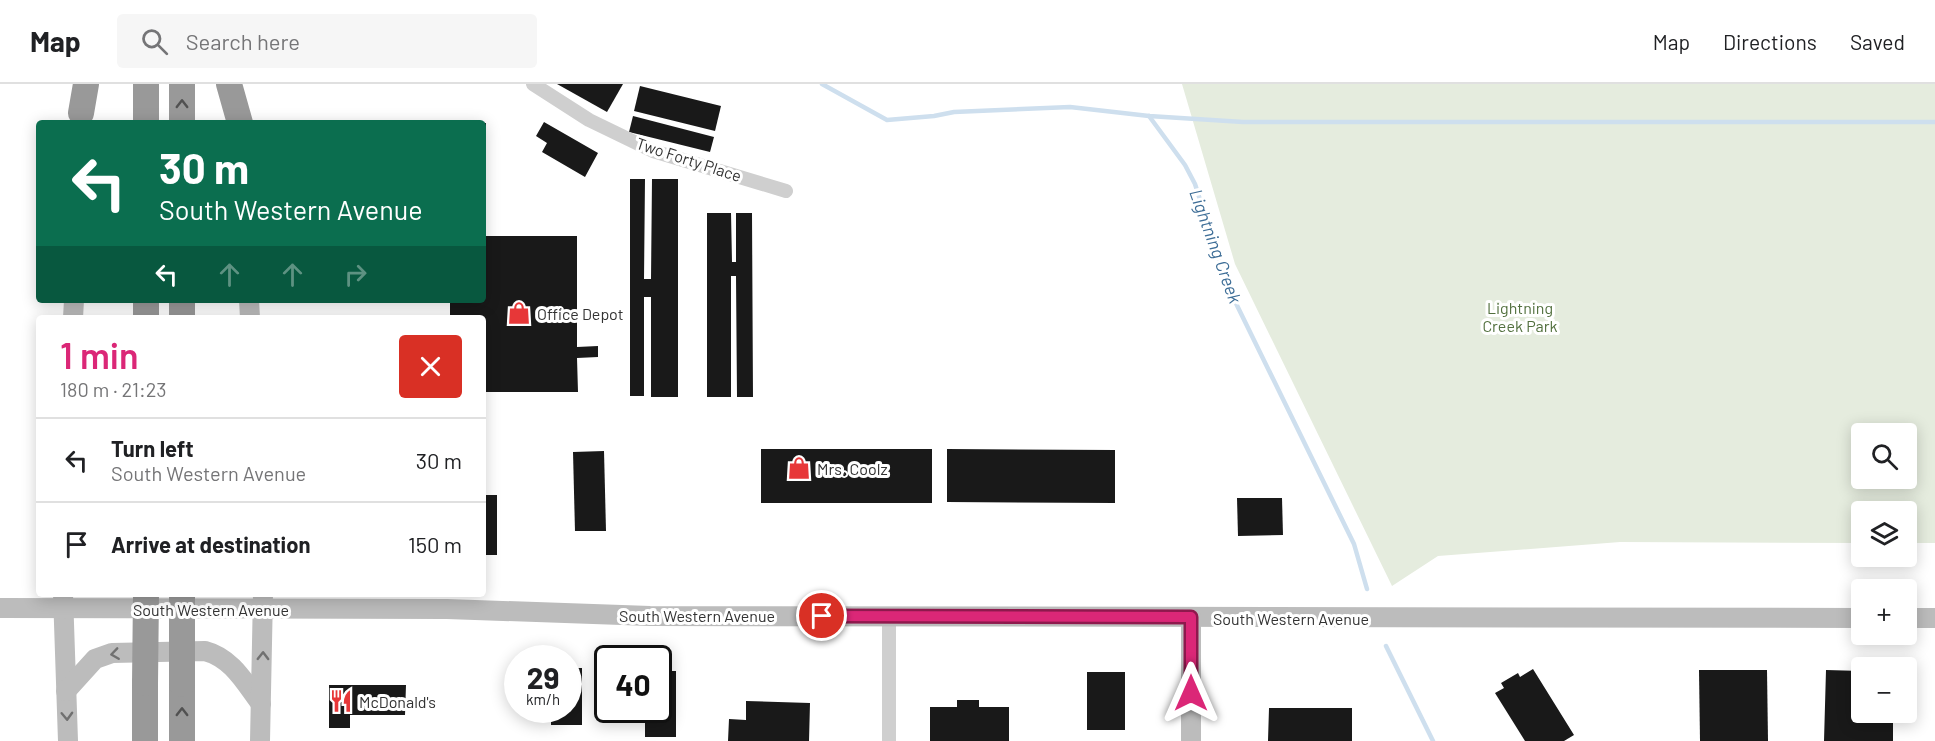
<!DOCTYPE html>
<html lang="en">
<head>
<meta charset="utf-8">
<style>
	:root { --surface:#fff; --page:#f6f6f6; --text:#202124; --muted:#757577; --line:#e0e0e0; --accent:#db2777 }
	body { margin:0; font-family:Barlow,sans-serif; background:var(--page); color:var(--text); height:100vh; display:flex; flex-direction:column; font-size:22px; white-space:nowrap }
	* { box-sizing:border-box; margin:0 }
	p { font-size:20px; color:var(--muted) }
	.icon { flex:none; width:33px; height:33px; fill:none; stroke:currentColor; stroke-width:2; stroke-linecap:round; stroke-linejoin:round }
	.map { position:relative; flex:1; overflow:hidden }
	.panel { position:absolute; left:36px; top:231px; width:450px; height:282px; display:flex; flex-direction:column; background:var(--surface); border-radius:6px; box-shadow:0 3px 15px #0003 }
	.panel>* { flex:none }
	.top-card { position:absolute; left:36px; top:36px; width:450px; height:183px; border-radius:6px; box-shadow:0 3px 15px #0003; background:#0b6e4f; color:#fff; overflow:hidden }
	.controls { position:absolute; left:1851px; top:339px; display:grid; gap:12px }
	.controls a { display:grid; place-items:center; width:66px; height:66px; border-radius:6px; background:var(--surface); box-shadow:0 3px 15px #0003; font-size:30px }
	.speed { position:absolute; left:504px; top:561px; display:flex; gap:12px; font-size:30px; font-weight:700; text-align:center }
	.speed>* { display:grid; place-content:center; width:78px; height:78px; border-radius:50%; background:var(--surface); box-shadow:0 3px 15px #0003; line-height:1 }
	.speed small { font-size:15px; font-weight:400 }
	.speed .limit { border:3px solid #111; border-radius:9px; background:#fff; color:#111 }
	.pin { position:absolute; display:grid; place-items:center; width:51px; height:51px; color:#fff; margin:-26px; border:3px solid #fff; border-radius:50%; box-shadow:0 2px 6px #0007 }
	.me { position:absolute; width:66px; margin:-33px; rotate:0deg; stroke-linejoin:round; filter:drop-shadow(0 0 4px #0008) }
	.turn { display:flex; align-items:center; gap:21px; height:126px; padding:0 24px; font-size:27px }
	.turn .icon { width:78px; height:78px; stroke-width:2.5 }
	.turn b { display:block; font-size:42px; line-height:51px }
	.lanes { display:flex; align-items:center; height:57px; padding:0 24px; background:#0003; justify-content:center; gap:30px; direction:ltr }
	.lanes .off { opacity:.35 }
	.round { display:grid; place-items:center; flex:none; width:63px; height:63px; border-radius:6px; background:var(--page) }
	.headline { display:flex; align-items:center; justify-content:space-between; height:102px; padding:0 24px }
	h1 { font-size:36px; font-weight:600; line-height:45px; color:var(--accent) }
	ul { padding:0; list-style:none }
	li { display:flex; align-items:center; gap:18px; height:84px; padding:0 24px; border-top:2px solid var(--line) }
	li div { flex:1 }
	li b { display:block; font-size:22px }
	li em { font-style:normal }
	header { display:flex; align-items:center; gap:36px; box-sizing:border-box; height:84px; padding:0 30px; background:var(--surface); border-bottom:2px solid var(--line) }
	header strong { font-size:28px }
	nav { display:flex; gap:33px; margin-inline-start:auto; font-size:21px }
	.search { width:420px; height:54px; background:var(--page); display:flex; align-items:center; gap:15px; box-sizing:border-box; padding:0 21px; border-radius:6px; color:var(--muted); font-size:22px }
	.map>svg:first-child { display:block }
	.green { fill:#e5ecde; fill-rule:evenodd }
	.lines { fill:none; stroke-linecap:round; stroke-linejoin:round }
	.stream { stroke:#cedfee; stroke-width:4.5 }
	.building { fill:#191919 }
	.street { stroke:#cfcfcf; stroke-width:14 }
	.secondary { stroke:#bcbcbc; stroke-width:20 }
	.highway { stroke:#999; stroke-width:26 }
	.highway-bridge { stroke:#999; stroke-width:26 }
	.oneway { stroke:#515151 }
	.oneway2 { stroke:#707070 }
	.route-casing { stroke:#8e194d; stroke-width:15 }
	.route { stroke:#db2777; stroke-width:10 }
	.labels { text-anchor:middle; dominant-baseline:central; stroke-width:6; stroke-linejoin:round; paint-order:stroke }
	.street-label { font-size:16px; fill:#323232; stroke:#fff }
	.park-label { font-size:16px; fill:#52703e; stroke:#fff }
	.poi-label { font-size:16px; fill:#323232; stroke:#fff; text-anchor:start }
	.water-label { font-size:18px; font-style:italic; fill:#3e6e97; stroke:#fff }
</style>
</head>
<body>
<header>
<strong>Map</strong>
<div class="search"><svg class="icon" aria-label="search" viewBox="0 0 24 24"><circle cx="10" cy="10" r="6"/><path d="M15 15l6 6"/></svg>Search here</div>
<nav><a>Map</a><a>Directions</a><a>Saved</a></nav>
</header>
<div class="map">
<svg width="1935" height="657" viewBox="0 0 1935 657">
	<rect width="100%" height="100%" fill="#fff"/>
	<path class="green" d="M1182,0H1935V459H1907L1906,428H1862L1861,459L1620,458L1438,472L1392,502L1235,180ZM1862,350H1906V394H1862Z"/>
	<g class="lines">
		<g class="stream">
			<path d="M822,0L887,36L934,32L954,28L1070,23L1149,32L1243,38H1935"/>
			<path d="M1149,32L1185,81L1195,100L1227,201L1354,460L1367,505"/>
			<path d="M1386,562L1433,657"/>
		</g>
	</g>
	<g class="building">
		<path d="M557,0H623L607,28Z"/>
		<path d="M640,2L721,22L715,47L634,27Z"/>
		<path d="M633,32L714,53L710,68L629,48Z"/>
		<path d="M544,38L598,69L585,93L542,68L547,59L536,52Z"/>
		<rect x="483" y="39" width="3" height="42"/>
		<path d="M630,95H645L644,195H651L652,95H678V313H651V213H644V312H630Z"/>
		<path d="M707,129H731L732,178H736V129H752L753,313H737L736,192H731V313H707Z"/>
		<path d="M483,152H577V263L598,262V273L577,274L578,308H483V234H450V216H483Z"/>
		<rect x="761" y="365" width="171" height="54"/>
		<path d="M947,365L1115,366V419L947,418Z"/>
		<path d="M604,367L606,447H575L573,368Z"/>
		<rect x="483" y="411" width="14" height="60"/>
		<path d="M1237,414H1282L1283,451L1238,452Z"/>
		<path d="M568,584H582V641H551V626H568Z"/>
		<path d="M1533,585L1574,651L1564,657H1525L1495,609L1504,604L1501,599L1518,589L1520,593Z"/>
		<path d="M1699,586H1767L1768,657H1700Z"/>
		<path d="M1826,586L1862,587V628H1893V657H1824Z"/>
		<path d="M658,587H676V653H645V626H658Z"/>
		<rect x="1087" y="588" width="38" height="58"/>
		<path d="M329,601H406L405,631H350V644H329Z"/>
		<path d="M957,616H979V623H1009V657H930V623H957Z"/>
		<path d="M746,617L810,619L809,657H728L729,635L746,636Z"/>
		<path d="M1269,624H1352V657H1268Z"/>
	</g>
	<g class="lines">
		<g class="street">
			<path d="M533,0L589,36L653,67L786,107"/>
			<path d="M889,657V532"/>
		</g>
		<g class="secondary">
			<path d="M249,216L250,234"/>
			<path d="M73,234L74,216"/>
			<path d="M63,510L68,657"/>
			<path d="M0,524L447,525L650,532L1862,534"/>
			<path d="M1906,534H1935"/>
			<path d="M66,607L95,575L112,569L205,567C232,574 245,599 261,620"/>
			<path d="M260,657L263,510"/>
			<path d="M1191,657V533"/>
		</g>
		<g class="highway">
			<path d="M146,0V39"/>
			<path d="M229,0L240,39"/>
			<path d="M81,29L86,0"/>
			<path d="M182,39V0"/>
			<path d="M146,216V234"/>
			<path d="M182,234V216"/>
			<path d="M145,657V599"/>
			<path d="M182,657V600"/>
		</g>
		<g class="highway-bridge">
			<path d="M182,510V600"/>
			<path d="M145,599L146,510"/>
		</g>
	</g>
	<defs><path id="oneway-chevron" d="M-2-3.5L2.5 0L-2 3.5" fill="none" stroke-width="1.6" stroke-linecap="round" stroke-linejoin="round" transform="scale(1.5)"/></defs>
	<g class="oneway">
		<use href="#oneway-chevron" transform="translate(182 20) rotate(-90)"/>
		<use href="#oneway-chevron" transform="translate(182 628) rotate(-90)"/>
	</g>
	<g class="oneway2">
		<use href="#oneway-chevron" transform="translate(115 570) rotate(172)"/>
		<use href="#oneway-chevron" transform="translate(263 572) rotate(-89)"/>
		<use href="#oneway-chevron" transform="translate(67 632) rotate(88)"/>
	</g>
	<g class="lines">
		<g class="route-casing">
			<path id="route" d="M822,532L1191,533V609"/>
		</g>
		<use href="#route" class="route"/>
	</g>
	<defs>
		<g id="shop-bare" transform="scale(1.8)"><path d="M-5-2.5h2.3a2.7 3.5 0 0 1 5.4 0H5L5.5 6h-11ZM-1.5-2.5h3a1.5 2.3 0 0 0-3 0Z" fill="#e73738" stroke="#fff" stroke-width="2.5" paint-order="stroke"/></g>
		<g id="restaurant-bare" transform="scale(1.8)"><path d="M-5-6h1v4h1v-4h1v4h1v-4h1v5L-1.5 .5V6h-2V.5L-5-1ZM5-6V6H3V1.5H1.5Q1.5-4 5-6Z" fill="#e73738" stroke="#fff" stroke-width="2.5" paint-order="stroke"/></g>
	</defs>
	<g fill-rule="evenodd">
		<use href="#shop-bare" x="519" y="229"/>
		<use href="#shop-bare" x="799" y="384"/>
		<use href="#restaurant-bare" x="341" y="617"/>
	</g>
	<g class="labels">
		<g class="street-label">
			<text transform="translate(689 75) rotate(18)">Two Forty Place</text>
			<text x="211" y="525">South Western Avenue</text>
			<text x="697" y="531">South Western Avenue</text>
			<text x="1291" y="534">South Western Avenue</text>
		</g>
		<g class="park-label">
			<text x="1520" y="223">Lightning<tspan x="1520" dy="18">Creek Park</tspan></text>
		</g>
		<g class="poi-label">
			<text x="537" y="229">Office Depot</text>
			<text x="817" y="384">Mrs. Coolz</text>
			<text x="359" y="617">McDonald's</text>
		</g>
		<g class="water-label">
			<text transform="translate(1216 162) rotate(70)">Lightning Creek</text>
		</g>
	</g>
</svg>
<div class="controls">
<a><svg class="icon" aria-label="search" viewBox="0 0 24 24"><circle cx="10" cy="10" r="6"/><path d="M15 15l6 6"/></svg></a>
<a><svg class="icon" aria-label="layers" viewBox="0 0 24 24"><path d="M12 4l9 5-9 5-9-5zM3 14l9 5 9-5"/></svg></a>
<a>+</a>
<a>−</a>
</div>
<div class="speed"><div>29<small>km/h</small></div><div class="limit">40</div></div>
<div class="pin" style="left:822px;top:532px;background:#d93025"><svg class="icon" aria-label="arrive" viewBox="0 0 24 24"><path d="M6 21V4h12l-3 4 3 4H6"/></svg></div>
<svg class="me" style="left:1191px;top:609px" viewBox="-20 -20 40 40"><path d="M0-17L14 15 0 8-14 15z" fill="#db2777" stroke="#fff" stroke-width="4"/></svg>
<div class="top-card">
<div class="turn"><svg class="icon" aria-label="left" viewBox="0 0 24 24"><path d="M17 20v-9H6M10 6l-5 5 5 5"/></svg><div><b>30 m</b>South Western Avenue</div></div>
<div class="lanes"><svg class="icon" aria-label="left" viewBox="0 0 24 24"><path d="M17 20v-9H6M10 6l-5 5 5 5"/></svg><svg class="icon off" aria-label="ahead" viewBox="0 0 24 24"><path d="M12 20V5M6 11l6-6 6 6"/></svg><svg class="icon off" aria-label="ahead" viewBox="0 0 24 24"><path d="M12 20V5M6 11l6-6 6 6"/></svg><svg class="icon off" aria-label="right" viewBox="0 0 24 24"><path d="M7 20v-9h11M14 6l5 5-5 5"/></svg></div>
</div>
<section class="panel">
<div class="headline"><div><h1>1 min</h1><p>180 m · 21:23</p></div><a class="round" style="background:#d93025;color:#fff"><svg class="icon" aria-label="close" viewBox="0 0 24 24"><path d="M6 6l12 12M18 6L6 18"/></svg></a></div>
<ul>
<li><svg class="icon" aria-label="left" viewBox="0 0 24 24"><path d="M17 20v-9H6M10 6l-5 5 5 5"/></svg><div><b>Turn left</b><p>South Western Avenue</p></div><em>30 m</em></li>
<li><svg class="icon" aria-label="arrive" viewBox="0 0 24 24"><path d="M6 21V4h12l-3 4 3 4H6"/></svg><div><b>Arrive at destination</b></div><em>150 m</em></li>
</ul>
</section>
</div>
</body>
</html>
